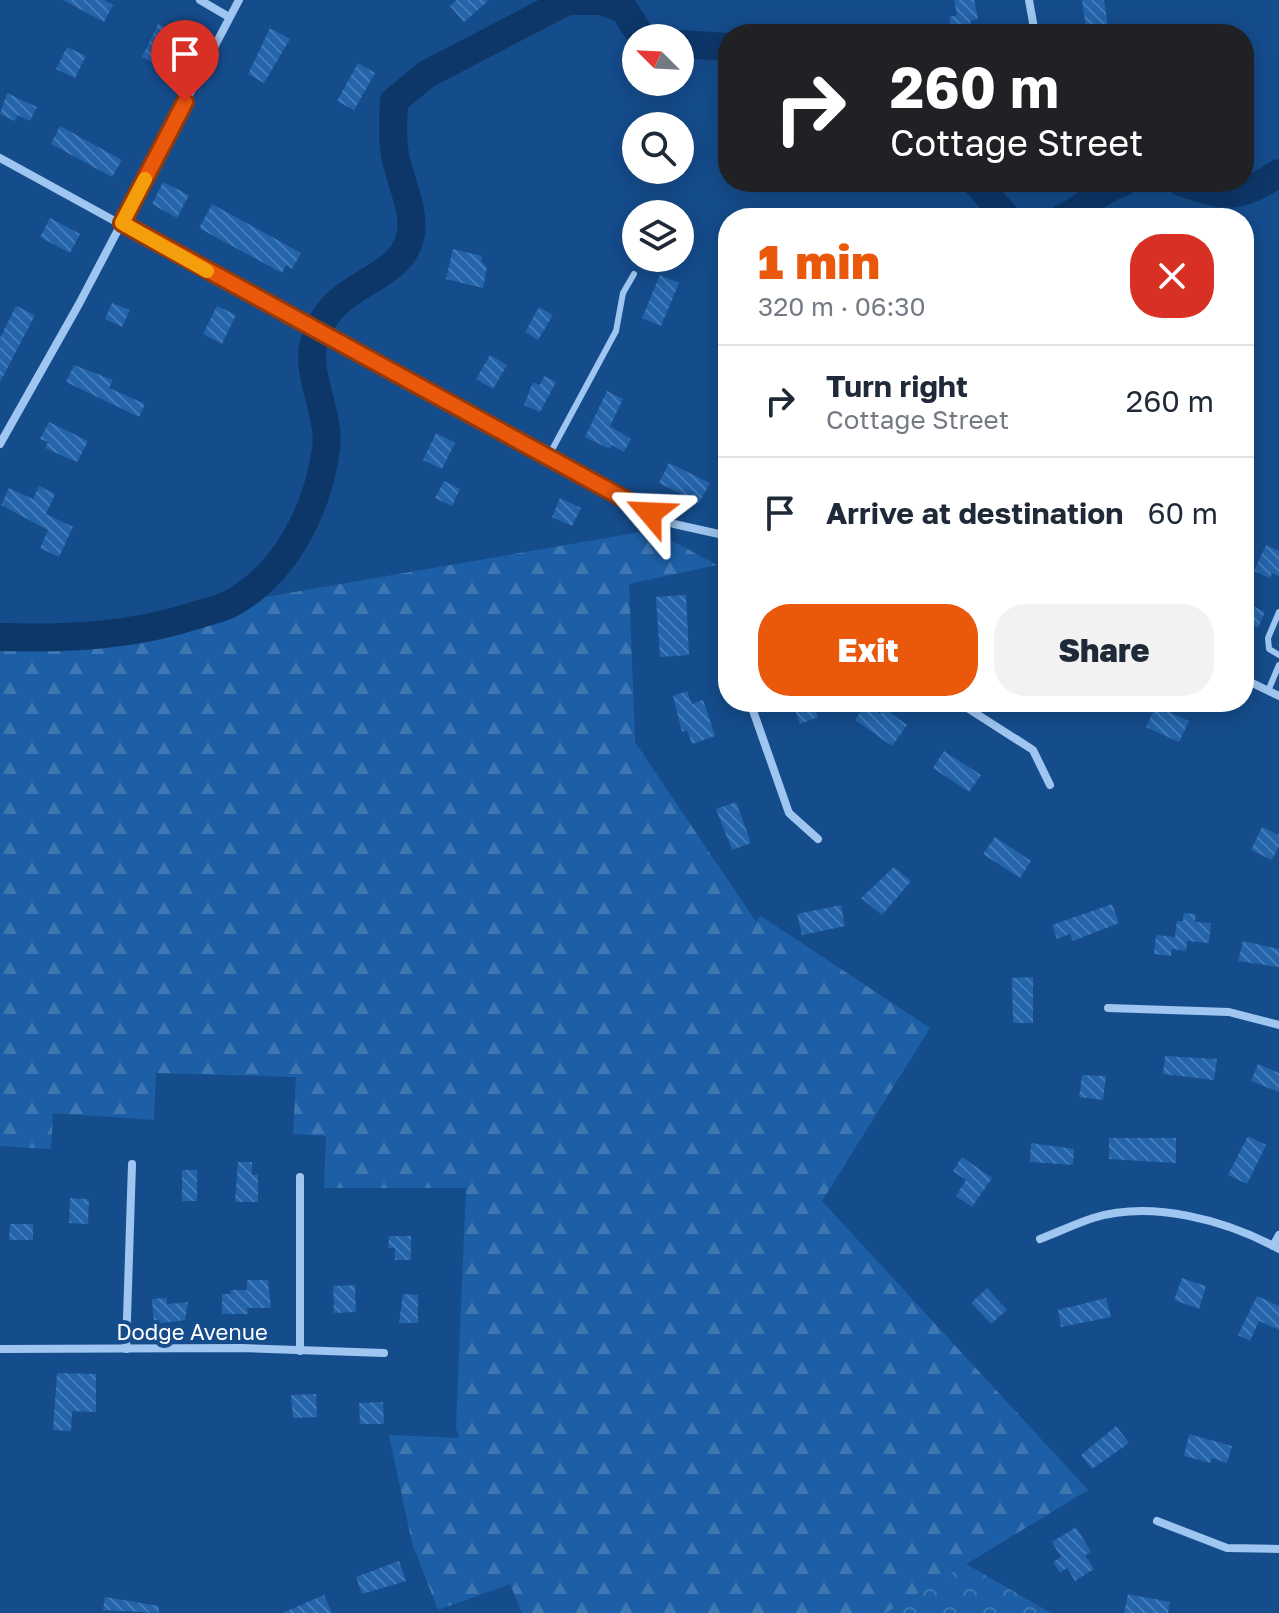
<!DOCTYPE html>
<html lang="en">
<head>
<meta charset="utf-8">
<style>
	:root { --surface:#fff; --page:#f2f2f3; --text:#1f2937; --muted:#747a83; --line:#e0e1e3; --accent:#ea580c }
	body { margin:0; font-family:"Golos Text",sans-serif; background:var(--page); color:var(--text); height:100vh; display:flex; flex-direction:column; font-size:30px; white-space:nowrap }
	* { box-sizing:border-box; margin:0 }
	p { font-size:26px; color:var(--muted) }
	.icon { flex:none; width:44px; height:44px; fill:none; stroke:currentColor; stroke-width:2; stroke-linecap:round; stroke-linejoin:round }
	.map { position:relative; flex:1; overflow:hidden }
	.sheet { position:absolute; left:718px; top:208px; width:536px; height:504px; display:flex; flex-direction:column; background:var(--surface); border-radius:32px; box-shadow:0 4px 20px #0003 }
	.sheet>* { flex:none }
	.hud { position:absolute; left:718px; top:24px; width:536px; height:168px; border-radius:32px; box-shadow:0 4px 20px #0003; background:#202124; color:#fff; overflow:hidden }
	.needle { width:52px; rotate:294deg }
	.tools { position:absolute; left:622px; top:24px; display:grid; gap:16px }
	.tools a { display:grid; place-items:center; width:72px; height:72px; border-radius:50%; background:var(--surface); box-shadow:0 4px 20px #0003; font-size:40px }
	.pin { position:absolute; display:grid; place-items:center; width:68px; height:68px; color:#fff; margin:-82px -34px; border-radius:50% 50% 50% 0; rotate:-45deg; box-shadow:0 0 8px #0007 }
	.pin .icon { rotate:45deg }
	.me { position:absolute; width:88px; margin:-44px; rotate:296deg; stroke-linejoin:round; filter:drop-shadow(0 0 6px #0008) }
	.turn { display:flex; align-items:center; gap:28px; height:168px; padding:0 40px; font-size:36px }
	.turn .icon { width:104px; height:104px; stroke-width:2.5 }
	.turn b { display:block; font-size:56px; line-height:68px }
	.round { display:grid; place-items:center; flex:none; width:84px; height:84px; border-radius:32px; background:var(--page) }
	.head { display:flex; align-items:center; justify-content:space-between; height:136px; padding:0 40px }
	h1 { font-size:48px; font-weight:800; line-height:60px; color:var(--accent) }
	.cta { display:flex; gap:16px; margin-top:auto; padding:16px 40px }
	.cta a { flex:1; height:92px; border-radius:32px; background:var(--accent); color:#fff; font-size:32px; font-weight:800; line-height:92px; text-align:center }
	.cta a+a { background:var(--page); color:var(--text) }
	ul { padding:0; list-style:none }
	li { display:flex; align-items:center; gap:24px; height:112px; padding:0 40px; border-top:2px solid var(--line) }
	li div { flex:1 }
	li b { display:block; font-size:30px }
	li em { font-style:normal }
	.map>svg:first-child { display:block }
	.forest { fill:url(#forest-firs) }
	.park { fill:url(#park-crowns) }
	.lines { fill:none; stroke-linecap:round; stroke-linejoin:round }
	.stream { stroke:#91c1f2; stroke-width:5 }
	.river { stroke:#0d3769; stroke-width:28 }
	.building { fill:url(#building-back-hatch) }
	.service { stroke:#9fc6f0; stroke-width:6 }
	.minor { stroke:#9fc6f0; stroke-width:8 }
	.route-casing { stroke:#983908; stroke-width:20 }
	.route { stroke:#ea580c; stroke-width:14 }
	.slow { stroke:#f59e0b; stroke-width:14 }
	.labels { text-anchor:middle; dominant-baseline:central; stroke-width:8; stroke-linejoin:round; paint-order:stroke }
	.street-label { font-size:22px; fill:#fff; stroke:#154c8c }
</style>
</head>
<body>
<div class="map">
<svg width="1279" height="1613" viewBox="0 0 1279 1613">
	<defs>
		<pattern id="forest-firs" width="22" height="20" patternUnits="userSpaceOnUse" patternTransform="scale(2)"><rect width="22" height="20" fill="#1d5fa6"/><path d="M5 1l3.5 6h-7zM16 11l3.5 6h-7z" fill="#3f77b3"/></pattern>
		<pattern id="park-crowns" width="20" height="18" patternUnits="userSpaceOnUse" patternTransform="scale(2)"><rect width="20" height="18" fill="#1d5fa6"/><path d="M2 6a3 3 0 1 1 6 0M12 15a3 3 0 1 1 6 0" fill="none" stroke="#3f77b3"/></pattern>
		<pattern id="building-back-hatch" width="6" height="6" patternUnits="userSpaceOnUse" patternTransform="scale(2)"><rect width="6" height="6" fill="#2364ab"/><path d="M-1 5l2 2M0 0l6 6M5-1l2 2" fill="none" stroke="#447bb8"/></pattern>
	</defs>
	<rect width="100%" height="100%" fill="#154c8c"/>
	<path class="forest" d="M652,530L717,565L629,584L635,742L756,922L761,916L930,1028L822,1201L1088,1490L886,1613H522L510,1584L438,1610L412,1543L389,1435L459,1438L456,1428L466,1188H324L326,1136L293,1134L296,1077L156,1073L154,1120L53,1113L51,1149L0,1146V632L185,611Z"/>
	<path class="park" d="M966,1564L1051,1613H886Z"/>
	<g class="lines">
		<path class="stream" d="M547,0L554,9"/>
		<g class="river">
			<path d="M680,44L728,47"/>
			<path d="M976,182L1007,218"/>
			<path d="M1181,182C1226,198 1238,200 1279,173"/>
			<path d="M1062,218C1085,209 1099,189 1124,182"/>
			<path d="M0,637C67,639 133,636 197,615C208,611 222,609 232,603C287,572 318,508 326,449C331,418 307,376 313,347C327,279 396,287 410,238C417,213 399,179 395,155C392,137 393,119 394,101L427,74L567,1H602L624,9L642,38"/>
		</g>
	</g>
	<g class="building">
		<path d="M63,0H104L113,5L104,22Z"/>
		<path d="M457,0H489L464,22L450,6Z"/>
		<path d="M954,0H974L978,19L970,21L973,34H952L949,17L957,15Z"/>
		<path d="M1082,0H1104L1109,34H1087Z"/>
		<path d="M158,24L179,34L158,65L142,57Z"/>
		<path d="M270,28L290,39L264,83L248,74Z"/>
		<path d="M67,47L86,56L75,78L56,69Z"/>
		<path d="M358,63L375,73L354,110L337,101Z"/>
		<path d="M7,93L37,107L30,121L18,115L15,121L0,114Z"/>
		<path d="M60,126L122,160L112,177L51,144Z"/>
		<path d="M163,182L189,195L177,218L152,204Z"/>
		<path d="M212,204L301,253L292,269L286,265L282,273L199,228Z"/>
		<path d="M50,218L80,234L70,253L40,237Z"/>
		<path d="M453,249L482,256L481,262L487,267L483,288L446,279Z"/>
		<path d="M660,275L679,283L661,326L642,318Z"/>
		<path d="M112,303L130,310L122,327L105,319Z"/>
		<path d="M16,306L35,315L0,382V338Z"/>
		<path d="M217,306L236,315L222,344L203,334Z"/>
		<path d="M539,307L553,315L538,340L525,332Z"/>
		<path d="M490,355L507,365L493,389L476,379Z"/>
		<path d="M74,365L113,380L109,388L145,404L139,417L66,382Z"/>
		<path d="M544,376L556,382L540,412L524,405L533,382L540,385Z"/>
		<path d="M607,391L623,399L610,426L631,439L624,452L612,445L610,449L585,437Z"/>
		<path d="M49,422L88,441L77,462L45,448L48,442L40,439Z"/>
		<path d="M436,433L455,443L442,469L423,460Z"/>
		<path d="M669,463L710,483L699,503L659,483Z"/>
		<path d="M444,481L460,489L452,506L435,498Z"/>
		<path d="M39,486L55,494L46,514L73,527L59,557L40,548L48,530L1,505L9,488L33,499Z"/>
		<path d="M560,498L581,508L572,526L552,517Z"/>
		<path d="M1266,545L1279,551V576L1272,573L1270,578L1254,571Z"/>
		<path d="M686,595L689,655L660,657L656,597Z"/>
		<path d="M1244,602L1265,612L1258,628L1244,621Z"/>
		<path d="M687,691L692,704L703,700L715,736L692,744L687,730L682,732L673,696Z"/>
		<path d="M792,702H812L818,717L800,724Z"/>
		<path d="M866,704L880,714L884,708L907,725L892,746L855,720Z"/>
		<path d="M1156,706L1189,721L1179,742L1146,727Z"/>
		<path d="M944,751L981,775L969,792L933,768Z"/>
		<path d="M736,802L751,843L732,850L716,809Z"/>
		<path d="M1262,827L1279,835V846L1272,860L1251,850Z"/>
		<path d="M995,837L1031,861L1020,878L983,854Z"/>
		<path d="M894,867L911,881L882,915L861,898Z"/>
		<path d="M1112,904L1119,923L1073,941L1070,934L1057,939L1052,925Z"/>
		<path d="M841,905L845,926L802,935L797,914Z"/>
		<path d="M1184,913L1196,914L1195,922L1211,923L1209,943L1187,941L1186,951L1172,949L1171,956L1154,954L1156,935L1175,937L1177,921H1183Z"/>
		<path d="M1243,941L1279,949V967L1238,961Z"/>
		<path d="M1033,977V1023H1013L1012,978Z"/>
		<path d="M1165,1056L1217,1059L1214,1080L1163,1074Z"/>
		<path d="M1258,1064L1279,1073V1092L1251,1081Z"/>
		<path d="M1082,1075L1106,1076L1103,1100L1079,1097Z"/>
		<path d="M1248,1136L1266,1145L1247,1184L1228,1175Z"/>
		<path d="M1109,1138H1176V1163L1109,1159Z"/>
		<path d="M1031,1143L1074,1149L1073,1165L1030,1162Z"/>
		<path d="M962,1157L992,1178L972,1207L956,1196L966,1180L953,1171Z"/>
		<path d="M238,1162H252V1175H258V1202H235Z"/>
		<rect x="182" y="1170" width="15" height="31"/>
		<path d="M70,1198L89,1199L88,1224L69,1223Z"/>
		<path d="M10,1224H33V1240H9Z"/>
		<path d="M389,1236H411V1260H395V1248H388Z"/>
		<path d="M1182,1278L1206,1286L1199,1309L1174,1300Z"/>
		<path d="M247,1280H268L271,1308H247L248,1314H222V1294H231V1290H247Z"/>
		<path d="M355,1285L356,1312L334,1313L333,1286Z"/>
		<path d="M987,1288L1007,1310L991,1324L971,1303Z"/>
		<path d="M403,1294L418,1295V1323H399Z"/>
		<path d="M1257,1296L1279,1306V1330L1259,1321L1250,1341L1238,1335Z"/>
		<path d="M167,1298V1304L188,1302L185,1320L154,1324L152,1299Z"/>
		<path d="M1106,1298L1111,1317L1061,1327L1058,1310Z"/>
		<path d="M57,1373L96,1374V1412L72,1411L71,1431L53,1430Z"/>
		<path d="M316,1394L317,1417L293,1418L291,1395Z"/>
		<path d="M383,1402L384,1424H360L359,1403Z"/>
		<path d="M1116,1426L1129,1443L1092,1469L1081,1455Z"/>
		<path d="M1189,1434L1232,1446L1227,1463L1212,1458L1210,1463L1184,1456Z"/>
		<path d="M1076,1527L1091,1552L1085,1555L1094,1569L1075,1581L1067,1568L1060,1573L1053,1562L1061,1557L1052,1542Z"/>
		<path d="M399,1561L406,1581L362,1594L356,1577Z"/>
		<path d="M1128,1594L1170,1602L1168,1613H1124Z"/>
		<path d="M324,1595L332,1613H282Z"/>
		<path d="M105,1597L159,1606V1613L103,1610Z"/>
	</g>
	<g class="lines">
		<g class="service">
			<path d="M547,459L616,331L623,293L634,274"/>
			<path d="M1279,612L1268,638L1269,649L1279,655"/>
			<path d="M1268,691L1279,665"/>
		</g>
		<g class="minor">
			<path d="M200,0L229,17"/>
			<path d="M1029,0L1035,34"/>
			<path d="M0,158L626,502L674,524L728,536"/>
			<path d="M0,444L79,304L239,0"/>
			<path d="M1244,679L1279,696"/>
			<path d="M750,702L789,813L818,839"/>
			<path d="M958,702L1033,750L1050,785"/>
			<path d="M1108,1008L1229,1012L1279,1025"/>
			<path d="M300,1177V1351"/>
			<path d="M1040,1239C1058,1232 1075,1224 1093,1218C1152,1200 1226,1220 1279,1249"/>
			<path d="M1273,1246L1279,1235"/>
			<path d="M0,1349L241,1348L384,1353"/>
			<path d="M126,1349L132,1164"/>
			<path d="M1157,1521L1227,1548L1279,1549"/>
		</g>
	</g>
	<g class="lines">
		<g class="route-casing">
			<path id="route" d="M185,102L122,223L650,513"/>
		</g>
		<use href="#route" class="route"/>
		<path class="slow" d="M145,179L122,223L207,271"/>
	</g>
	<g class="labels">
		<g class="street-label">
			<text x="192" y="1331">Dodge Avenue</text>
		</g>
	</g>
</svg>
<div class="tools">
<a><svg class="needle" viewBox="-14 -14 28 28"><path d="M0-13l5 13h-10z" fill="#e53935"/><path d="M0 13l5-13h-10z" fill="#747a83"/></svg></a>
<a><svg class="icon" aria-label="search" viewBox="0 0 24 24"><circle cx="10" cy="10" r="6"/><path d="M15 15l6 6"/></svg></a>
<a><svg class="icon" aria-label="layers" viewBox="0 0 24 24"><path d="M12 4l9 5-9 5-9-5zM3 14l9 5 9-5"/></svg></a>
</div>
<div class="pin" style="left:185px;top:102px;background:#d93025"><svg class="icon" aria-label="arrive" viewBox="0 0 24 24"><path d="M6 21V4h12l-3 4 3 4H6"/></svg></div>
<svg class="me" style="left:650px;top:513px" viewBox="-20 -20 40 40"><path d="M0-17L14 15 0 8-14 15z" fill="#ea580c" stroke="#fff" stroke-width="4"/></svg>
<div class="hud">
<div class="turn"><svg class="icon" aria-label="right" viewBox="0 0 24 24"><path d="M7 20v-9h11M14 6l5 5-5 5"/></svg><div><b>260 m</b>Cottage Street</div></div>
</div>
<section class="sheet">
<div class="head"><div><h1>1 min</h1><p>320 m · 06:30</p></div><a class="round" style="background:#d93025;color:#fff"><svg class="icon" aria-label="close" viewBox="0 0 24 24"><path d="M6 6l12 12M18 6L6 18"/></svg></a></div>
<ul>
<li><svg class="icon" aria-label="right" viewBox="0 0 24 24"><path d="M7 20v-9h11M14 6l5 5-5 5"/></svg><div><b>Turn right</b><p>Cottage Street</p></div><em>260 m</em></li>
<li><svg class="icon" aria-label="arrive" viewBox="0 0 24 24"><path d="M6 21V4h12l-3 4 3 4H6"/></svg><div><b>Arrive at destination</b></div><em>60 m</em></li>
</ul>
<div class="cta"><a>Exit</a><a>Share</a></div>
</section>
</div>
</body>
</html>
